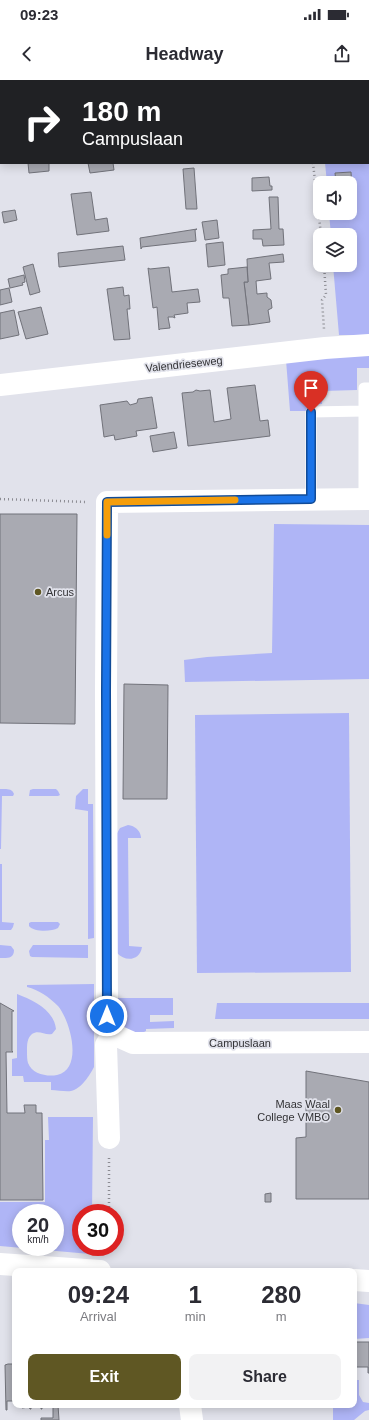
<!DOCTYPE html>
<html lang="en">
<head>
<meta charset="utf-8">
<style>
	:root { --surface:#fff; --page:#f2f2f3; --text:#2b2b33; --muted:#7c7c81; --accent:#5f5723 }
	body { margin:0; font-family:Arial,sans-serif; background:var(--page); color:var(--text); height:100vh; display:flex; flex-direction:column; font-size:15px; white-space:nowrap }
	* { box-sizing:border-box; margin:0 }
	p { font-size:13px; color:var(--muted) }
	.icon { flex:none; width:22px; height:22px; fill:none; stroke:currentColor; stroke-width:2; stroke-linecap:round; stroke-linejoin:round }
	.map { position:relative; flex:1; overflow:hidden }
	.side { position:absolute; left:12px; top:1188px; width:345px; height:140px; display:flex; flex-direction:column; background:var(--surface); border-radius:8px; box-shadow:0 2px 10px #0003 }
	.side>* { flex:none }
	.banner { position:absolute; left:0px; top:0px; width:369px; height:84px; box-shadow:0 2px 10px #0003; background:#202124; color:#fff; overflow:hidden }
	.tools { position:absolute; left:313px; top:96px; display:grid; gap:8px }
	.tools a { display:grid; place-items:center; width:44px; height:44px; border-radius:8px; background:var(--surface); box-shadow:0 2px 10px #0003; font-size:20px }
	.speed { position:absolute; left:12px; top:1124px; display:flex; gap:8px; font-size:20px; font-weight:700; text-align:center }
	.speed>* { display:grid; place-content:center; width:52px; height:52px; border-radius:50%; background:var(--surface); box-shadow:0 2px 10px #0003; line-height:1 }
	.speed small { font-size:10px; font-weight:400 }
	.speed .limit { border:6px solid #d22; background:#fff; color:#111 }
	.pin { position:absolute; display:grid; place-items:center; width:34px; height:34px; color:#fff; margin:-41px -17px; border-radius:50% 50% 50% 0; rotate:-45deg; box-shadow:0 0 4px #0007 }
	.pin .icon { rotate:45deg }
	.me { position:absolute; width:44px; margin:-22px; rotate:0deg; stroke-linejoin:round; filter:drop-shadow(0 0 3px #0008) }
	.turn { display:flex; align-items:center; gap:14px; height:84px; padding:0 16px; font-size:18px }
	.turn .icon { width:52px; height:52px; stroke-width:2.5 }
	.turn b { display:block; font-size:28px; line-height:34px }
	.eta { display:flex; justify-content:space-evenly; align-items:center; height:68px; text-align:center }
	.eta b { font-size:24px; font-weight:600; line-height:28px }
	.primary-button { display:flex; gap:8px; margin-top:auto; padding:8px 16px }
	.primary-button a { flex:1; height:46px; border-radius:8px; background:var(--accent); color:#fff; font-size:16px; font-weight:600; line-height:46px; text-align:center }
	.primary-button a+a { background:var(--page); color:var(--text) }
	.status { display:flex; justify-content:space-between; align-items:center; height:28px; padding:0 20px; background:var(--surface); direction:ltr }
	.status svg { height:11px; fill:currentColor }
	header { display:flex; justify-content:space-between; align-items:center; height:52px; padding:0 16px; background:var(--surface); font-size:18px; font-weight:600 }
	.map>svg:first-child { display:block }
	.green { fill:#afb5f6; fill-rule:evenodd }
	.building { fill:#a9aab2; stroke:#71727a }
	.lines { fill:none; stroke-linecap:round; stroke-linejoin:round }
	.path { stroke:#8b8b92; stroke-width:2.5; stroke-dasharray:1 3; stroke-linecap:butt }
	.lane { stroke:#fff; stroke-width:11 }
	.street { stroke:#fff; stroke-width:22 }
	.route-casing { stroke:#114b97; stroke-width:10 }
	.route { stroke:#1a73e8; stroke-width:7 }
	.slow { stroke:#f59e0b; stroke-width:7 }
	.poi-dot { fill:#5f5723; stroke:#e1e2eb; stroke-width:1.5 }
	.labels { text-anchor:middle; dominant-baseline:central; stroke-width:3.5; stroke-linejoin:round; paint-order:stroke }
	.street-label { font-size:11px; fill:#333336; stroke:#e1e2eb }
	.poi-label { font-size:11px; fill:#333336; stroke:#e1e2eb; text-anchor:start }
</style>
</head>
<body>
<div class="status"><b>09:23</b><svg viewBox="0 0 49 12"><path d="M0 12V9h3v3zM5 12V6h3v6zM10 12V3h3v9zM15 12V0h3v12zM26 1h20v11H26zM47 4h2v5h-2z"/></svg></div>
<header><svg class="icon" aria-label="back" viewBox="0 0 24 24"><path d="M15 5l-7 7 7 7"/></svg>Headway<svg class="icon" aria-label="share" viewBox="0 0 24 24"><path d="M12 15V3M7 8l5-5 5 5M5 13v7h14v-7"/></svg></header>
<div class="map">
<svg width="369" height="1340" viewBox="0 0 369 1340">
	<rect width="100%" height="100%" fill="#e1e2eb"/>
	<g class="green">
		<path d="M368,46H369V255H339L333,185H350V155H331L329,133H350V103H327L325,83H368Z"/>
		<path d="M369,273V288H357V310L323,311L322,324H307V331H290L286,280Z"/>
		<path d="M274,444L369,445V599L185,602L184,580L207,577L272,573Z"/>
		<path d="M349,633L351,892L197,893L195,635Z"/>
		<path d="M0,709C6,709 12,708 14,714L13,716H2L1,769H0Z"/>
		<path d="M33,709H56L58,711L60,715L58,716H29L30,710Z"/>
		<path d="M83,709H88V724H93L94,858L88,859V731L75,729L76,716Z"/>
		<path d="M128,745C135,746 140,750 141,757V758H128L129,866L142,867C140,881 125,882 117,873L116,755L120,748Z"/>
		<path d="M0,784H2V842L14,843L13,847L11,850H0Z"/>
		<path d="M31,842H58L60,844L58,848C51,852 34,852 29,846V843Z"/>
		<path d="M0,865L11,866L14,870C14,879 7,878 0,878Z"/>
		<path d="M33,865H88V878L32,877L30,876L29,871Z"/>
		<path d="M94,904V987C90,995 81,1009 71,1011C66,1012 57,1010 51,1010V1002H24L23,996H12V979L17,978V914C33,920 54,930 56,949L52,954C45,956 39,949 32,954C27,958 27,965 27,971C27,975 27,980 28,983C32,994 47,997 57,995C84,989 70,940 58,926C49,917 39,910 27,907V905Z"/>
		<path d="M116,918H173V935H150V942L174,941V948L146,949V951C136,957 128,952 119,947Z"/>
		<path d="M217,923H369V939H215Z"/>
		<path d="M48,1037H93L92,1133H81V1167H92V1174H90L0,1166V1122H45V1060H49ZM21,1133H55V1167H21Z"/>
		<path d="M354,1223L369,1225V1258L354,1259Z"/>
		<path d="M354,1300H359V1315L363,1322L369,1323V1330L365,1331L354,1340H333V1325H354Z"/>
	</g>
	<g class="building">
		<path d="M28,83H49V91L29,93Z"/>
		<path d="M88,83H113L114,90L90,93Z"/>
		<path d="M194,88L197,129H186L183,89Z"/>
		<path d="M351,92L353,124H350V103H336L335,93Z"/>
		<path d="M269,97L270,106H272V110L252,111V98Z"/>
		<path d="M91,112L95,140L107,138L109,151L77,155L71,114Z"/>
		<path d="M269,117H278L279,149H283L284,165L263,166L262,159H253V150L271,149Z"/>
		<path d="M15,130L17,140L4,143L2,132Z"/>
		<path d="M217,140L219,158L205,160L202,142Z"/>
		<path d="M197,149L195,150L196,161L142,167L141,169L140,158Z"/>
		<path d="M223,162L225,185L208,187L206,164Z"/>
		<path d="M123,166L125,180L59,187L58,173Z"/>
		<path d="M283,174L284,182L269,183L271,199L256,201L257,214L267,213V217L271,220L272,228L268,230L270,242L249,245L244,202H248L247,179Z"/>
		<path d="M33,184L40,212L30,215L23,187Z"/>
		<path d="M169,187L172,212L198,209L200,222L187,223L188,233L174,235L175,238L173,237H168L170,248L160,249L159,250L157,227L153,228L148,188L150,189Z"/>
		<path d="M247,187L248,202H244L249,245L232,246L229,218H223L221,195L228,194V189Z"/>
		<path d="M24,195L25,202L22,203L23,205L10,208L8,199Z"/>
		<path d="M123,207L124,216L129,215L130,229H127L130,259L114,260L107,209Z"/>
		<path d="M9,208L12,222L0,225V210Z"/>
		<path d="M41,227L48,254L26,259L18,232Z"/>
		<path d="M14,230L19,255L0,259V233Z"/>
		<path d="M255,305L260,341L268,340L270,356L188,366L182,313L193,312L196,310L200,311L210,310L214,342L231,339L227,308Z"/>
		<path d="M152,317L157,348L136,351L137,356L115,360L114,355L104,357L100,325L127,321L130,325L137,323L138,319Z"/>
		<path d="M174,352L177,368L153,372L150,356Z"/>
		<path d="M0,434H77L75,644L0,643Z"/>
		<path d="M124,604L168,605L167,719H123Z"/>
		<path d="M0,923L14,931H12V971L13,972H6L7,1033H25L24,1025H36V1033H42L43,1120H0Z"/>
		<path d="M306,991L369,1002V1119H296V1058L306,1057Z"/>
		<path d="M271,1113V1122H265V1114Z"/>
		<path d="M354,1262H369V1293H368V1287H354Z"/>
		<path d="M8,1284H15V1321H7V1330H6L5,1285Z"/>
		<path d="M22,1325H58L59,1340H41V1338H53V1327H42V1329H41V1327H31V1329H30L29,1327L22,1328Z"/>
		<rect x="273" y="1325" width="20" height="2"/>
	</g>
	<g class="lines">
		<g class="path">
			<path d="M307,0V1"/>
			<path d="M368,37H369"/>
			<path d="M313,83L321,155"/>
			<path d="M324,185L326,215L322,220L324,249"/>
			<path d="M0,419L87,422"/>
			<path d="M109,1078V1133"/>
		</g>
		<g class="lane">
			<path d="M364,331V419"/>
			<path d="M311,419V332L364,331V308H369"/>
		</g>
		<g class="street">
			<path d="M0,305L325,268L369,265"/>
			<path d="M369,419L107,422L106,611L107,936L113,954L133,963L369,962"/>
			<path d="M109,1058L106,965L113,954"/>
			<path d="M0,1184L100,1191"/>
			<path d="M354,1200L369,1201"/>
			<path d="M190,1325L192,1340"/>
		</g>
	</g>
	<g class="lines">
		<g class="route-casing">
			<path id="route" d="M107,936L106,611L107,422L311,419V332"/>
		</g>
		<use href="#route" class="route"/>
		<path class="slow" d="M107,455V422L235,420"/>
	</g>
	<g class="poi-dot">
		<circle cx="38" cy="512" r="4"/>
		<circle cx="338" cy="1030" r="4"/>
	</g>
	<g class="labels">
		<g class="street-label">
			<text transform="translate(184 284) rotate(-6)">Valendrieseweg</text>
			<text x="240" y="963">Campuslaan</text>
		</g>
		<g class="poi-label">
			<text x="46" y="512">Arcus</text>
			<text x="330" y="1024" text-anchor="end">Maas Waal<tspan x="330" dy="13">College VMBO</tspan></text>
		</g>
	</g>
</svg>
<div class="tools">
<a><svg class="icon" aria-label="sound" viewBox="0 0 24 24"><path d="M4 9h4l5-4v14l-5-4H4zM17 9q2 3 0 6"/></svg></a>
<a><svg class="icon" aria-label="layers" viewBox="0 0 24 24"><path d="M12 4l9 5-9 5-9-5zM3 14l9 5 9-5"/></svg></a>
</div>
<div class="speed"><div>20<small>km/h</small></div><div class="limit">30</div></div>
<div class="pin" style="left:311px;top:332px;background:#d93025"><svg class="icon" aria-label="arrive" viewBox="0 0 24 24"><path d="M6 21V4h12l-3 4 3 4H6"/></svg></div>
<svg class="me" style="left:107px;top:936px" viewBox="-20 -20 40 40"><circle r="17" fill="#1a73e8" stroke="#fff" stroke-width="3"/><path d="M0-11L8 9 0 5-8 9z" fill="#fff"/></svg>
<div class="banner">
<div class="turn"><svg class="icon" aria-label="right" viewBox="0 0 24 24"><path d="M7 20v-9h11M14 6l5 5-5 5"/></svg><div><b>180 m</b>Campuslaan</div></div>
</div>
<section class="side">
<div class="eta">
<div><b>09:24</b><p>Arrival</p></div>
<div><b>1</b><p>min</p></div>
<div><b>280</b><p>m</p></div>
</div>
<div class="primary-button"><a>Exit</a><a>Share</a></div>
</section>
</div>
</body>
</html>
